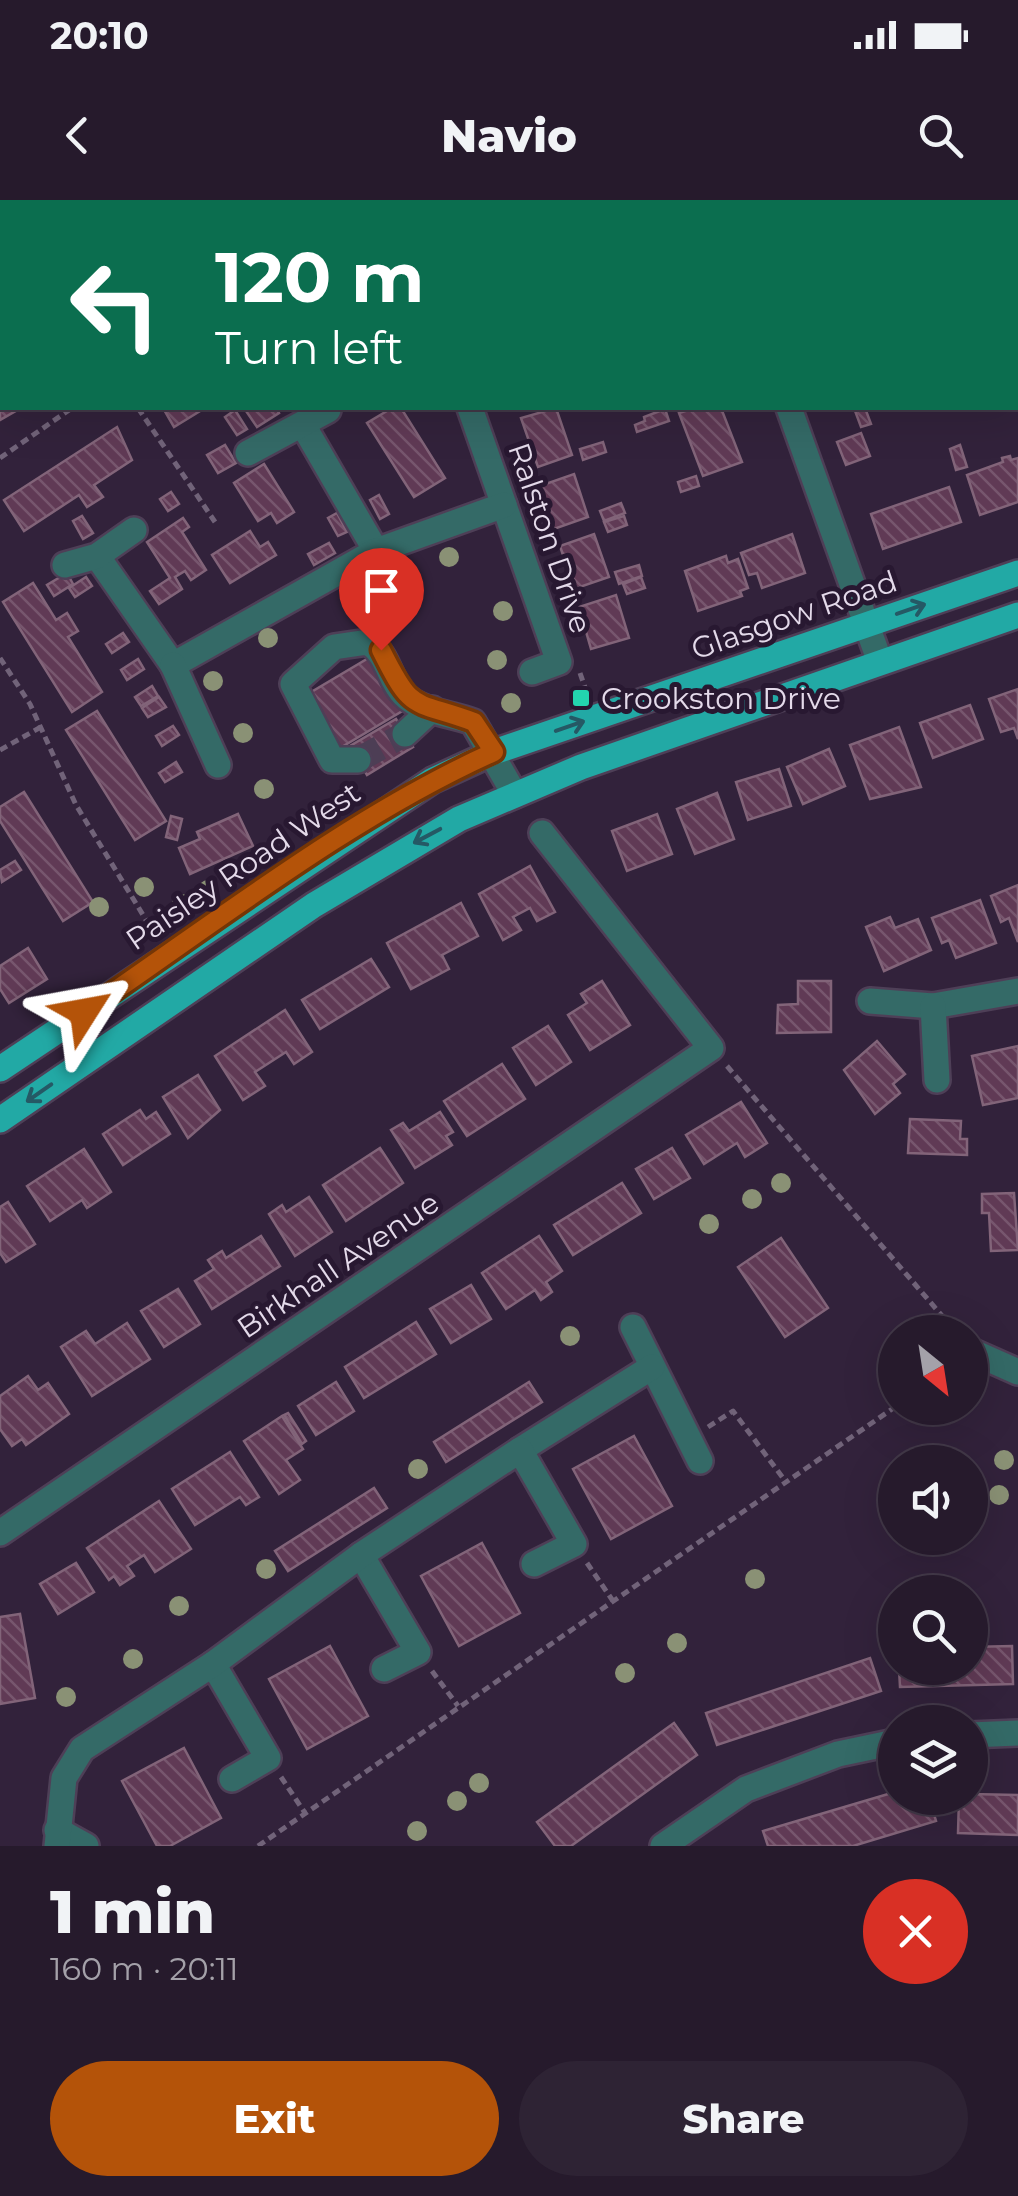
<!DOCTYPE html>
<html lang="en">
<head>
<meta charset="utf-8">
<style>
	:root { --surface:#261a2c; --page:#2e2334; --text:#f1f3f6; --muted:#a4a1a9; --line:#423848; --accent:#b45309 }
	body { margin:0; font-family:Montserrat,sans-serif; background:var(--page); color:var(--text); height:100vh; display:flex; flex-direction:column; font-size:38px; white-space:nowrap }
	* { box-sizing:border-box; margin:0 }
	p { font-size:32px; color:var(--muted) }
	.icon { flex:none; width:55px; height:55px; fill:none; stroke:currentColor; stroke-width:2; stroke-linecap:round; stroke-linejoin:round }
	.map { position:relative; height:1646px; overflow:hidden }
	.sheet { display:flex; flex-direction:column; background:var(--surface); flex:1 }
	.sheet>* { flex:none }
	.banner { position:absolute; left:0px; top:0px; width:1020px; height:210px; box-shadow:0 10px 40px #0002,0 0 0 2px var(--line); background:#0b6e4f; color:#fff; overflow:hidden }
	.needle { width:65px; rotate:150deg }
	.tools { position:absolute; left:878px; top:1115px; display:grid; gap:20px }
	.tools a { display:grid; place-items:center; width:110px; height:110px; border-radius:50%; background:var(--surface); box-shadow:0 10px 40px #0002,0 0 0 2px var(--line); font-size:50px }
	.pin { position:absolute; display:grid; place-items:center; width:85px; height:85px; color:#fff; margin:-102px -42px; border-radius:50% 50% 50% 0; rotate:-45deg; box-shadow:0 0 10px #0007 }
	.pin .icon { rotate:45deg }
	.me { position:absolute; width:110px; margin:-55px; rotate:56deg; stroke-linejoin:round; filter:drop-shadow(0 0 8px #0008) }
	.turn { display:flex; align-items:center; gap:35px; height:210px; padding:0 50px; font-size:45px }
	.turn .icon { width:130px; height:130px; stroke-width:2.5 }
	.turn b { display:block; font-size:70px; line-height:85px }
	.round { display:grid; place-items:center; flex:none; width:105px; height:105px; border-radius:52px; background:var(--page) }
	.summary { display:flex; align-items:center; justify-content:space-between; height:170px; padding:0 50px }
	h1 { font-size:60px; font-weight:800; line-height:75px }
	.action { display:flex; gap:20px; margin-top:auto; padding:20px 50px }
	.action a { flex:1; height:115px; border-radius:60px; background:var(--accent); color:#fff; font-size:40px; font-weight:800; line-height:115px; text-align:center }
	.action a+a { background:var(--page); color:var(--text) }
	.status { display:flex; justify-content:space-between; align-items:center; height:70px; padding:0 50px; background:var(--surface); direction:ltr }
	.status svg { height:28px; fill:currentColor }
	header { display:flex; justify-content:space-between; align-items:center; height:130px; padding:0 50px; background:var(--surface); font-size:45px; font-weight:800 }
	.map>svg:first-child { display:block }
	.building { fill:url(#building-back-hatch); stroke:#826479; stroke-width:2.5 }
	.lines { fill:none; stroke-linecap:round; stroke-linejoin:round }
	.minor-tunnel { stroke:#4d3e55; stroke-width:25; stroke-dasharray:25 12; stroke-linecap:butt }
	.minor-casing { stroke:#4e3f57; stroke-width:30 }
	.major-casing { stroke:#4e3f57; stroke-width:30 }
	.path { stroke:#716379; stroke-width:5; stroke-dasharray:8 5; stroke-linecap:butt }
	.minor { stroke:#346a67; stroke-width:25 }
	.major { stroke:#22a9a5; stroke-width:25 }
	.tree { fill:#8a9175 }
	.oneway { stroke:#255965 }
	.route-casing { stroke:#753606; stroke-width:25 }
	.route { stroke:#b45309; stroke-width:18 }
	.poi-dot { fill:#23d5af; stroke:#281831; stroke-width:4 }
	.labels { text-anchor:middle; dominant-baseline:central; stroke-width:10; stroke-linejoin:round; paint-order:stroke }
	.street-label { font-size:30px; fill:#e4daea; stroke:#281831 }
	.poi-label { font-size:30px; fill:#e4daea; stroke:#281831; text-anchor:start }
</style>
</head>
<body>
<div class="status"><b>20:10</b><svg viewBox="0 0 49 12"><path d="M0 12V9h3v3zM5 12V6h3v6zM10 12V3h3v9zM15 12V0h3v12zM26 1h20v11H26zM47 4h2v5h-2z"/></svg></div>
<header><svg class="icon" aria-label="back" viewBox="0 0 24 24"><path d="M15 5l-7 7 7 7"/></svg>Navio<svg class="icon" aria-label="search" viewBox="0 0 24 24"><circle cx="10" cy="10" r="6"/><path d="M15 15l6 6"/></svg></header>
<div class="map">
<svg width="1018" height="1646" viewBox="0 0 1018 1646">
	<defs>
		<pattern id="building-back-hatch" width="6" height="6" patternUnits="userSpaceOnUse" patternTransform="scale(2.5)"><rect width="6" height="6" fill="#603a55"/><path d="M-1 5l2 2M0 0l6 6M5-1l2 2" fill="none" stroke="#77566e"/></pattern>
	</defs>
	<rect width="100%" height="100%" fill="#32223b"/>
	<g class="building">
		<path d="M0,166L2,208H21L0,220Z"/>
		<path d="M163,208H205L174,227Z"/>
		<path d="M244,208H276L279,213L257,227Z"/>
		<path d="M392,208H401L445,278L414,297L367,223Z"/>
		<path d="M556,208L572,255L538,267L521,218Z"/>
		<path d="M695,208H721L742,262L703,276L679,213Z"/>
		<path d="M854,208H865L871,224L861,227Z"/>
		<path d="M665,209L669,221L637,232L635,225L645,221L644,217Z"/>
		<path d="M235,210L247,229L237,235L225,217Z"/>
		<path d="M117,227L132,260L94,285L103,297L87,307L79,295L24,331L4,300Z"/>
		<path d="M861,233L870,256L846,265L837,242Z"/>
		<path d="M603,242L606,252L583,260L580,249Z"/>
		<path d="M225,245L236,263L218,273L207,255Z"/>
		<path d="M960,245L967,267L956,270L950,249Z"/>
		<path d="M1010,256L1011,260L1018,258V302L980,315L967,275L1003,262L1002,258Z"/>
		<path d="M264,264L294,312L277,323L271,313L258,321L234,283Z"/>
		<path d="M574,274L588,317L554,329L543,297L538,299L534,288Z"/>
		<path d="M696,276L699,286L681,292L678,282Z"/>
		<path d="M949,287L961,322L883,349L871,314Z"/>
		<path d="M171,292L179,304L168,311L160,299Z"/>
		<path d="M379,295L389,314L380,319L370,300Z"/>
		<path d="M621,303L625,313L604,321L600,311Z"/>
		<path d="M337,313L347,332L338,336L328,318Z"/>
		<path d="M82,316L93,333L83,339L73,321Z"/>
		<path d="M624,316L627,325L608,332L604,322Z"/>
		<path d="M183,318L189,327L182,332L206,370L191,380L185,371L175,377L182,389L159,404L150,391L170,378L147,342Z"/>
		<path d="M250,331L260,347L268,342L276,355L230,383L212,355Z"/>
		<path d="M594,334L609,377L574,389L560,346Z"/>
		<path d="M792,334L805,373L762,388L757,373L749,375L741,353Z"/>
		<path d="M329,343L335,353L314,365L308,354Z"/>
		<path d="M726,356L728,363L738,359L748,388L740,391L742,396L698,411L685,371Z"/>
		<path d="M639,365L642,376L619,384L615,372Z"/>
		<path d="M67,373L73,384L54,396L47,385Z"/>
		<path d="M86,377L92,386L75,397L69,388Z"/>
		<path d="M641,377L645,388L627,394L623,384Z"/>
		<path d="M33,383L56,420L67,413L78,431L68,437L102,492L72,512L3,402Z"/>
		<path d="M616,395L629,438L591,449L579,407Z"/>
		<path d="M123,433L129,442L112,453L106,444Z"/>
		<path d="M372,456L404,510L340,548L308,494Z"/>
		<path d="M138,459L144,469L127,480L121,470Z"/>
		<path d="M152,486L158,496L141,506L135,497Z"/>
		<path d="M1018,489V539L1014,528L1001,532L989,499Z"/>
		<path d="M159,497L166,507L148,517L142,508Z"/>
		<path d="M970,505L983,539L933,558L920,523Z"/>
		<path d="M97,511L166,621L135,640L66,530Z"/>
		<path d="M396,519L413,547L367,575L350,546Z"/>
		<path d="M173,526L179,535L162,546L156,536Z"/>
		<path d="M899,527L921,587L870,599L850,545Z"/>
		<path d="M829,549L845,586L803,604L787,567Z"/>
		<path d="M176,562L182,572L165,582L159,573Z"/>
		<path d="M779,569L791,606L748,620L736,582Z"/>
		<path d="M24,592L93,702L63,721L0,621V607Z"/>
		<path d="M717,593L734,639L695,654L677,609Z"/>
		<path d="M238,614L253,646L190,674L179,648L200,639L197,632Z"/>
		<path d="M657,614L672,654L627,671L612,631Z"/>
		<path d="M171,616L182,619L177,640L166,637Z"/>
		<path d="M15,661L21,670L2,682L0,670Z"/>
		<path d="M530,666L555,712L537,721L530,708L513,717L521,730L503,740L479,694Z"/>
		<path d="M1018,685V742L1009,718L1001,722L991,696Z"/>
		<path d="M980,700L996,743L956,758L949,740L942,743L932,718Z"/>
		<path d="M461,703L478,736L442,755L449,769L411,789L387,743Z"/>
		<path d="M890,717L895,728L918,719L931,750L884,771L866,727Z"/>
		<path d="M28,748L47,779L9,803L0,789V766Z"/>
		<path d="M371,759L389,787L320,829L302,800Z"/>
		<path d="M602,781L630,825L590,850L568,815L587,803L581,794Z"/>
		<path d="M798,781H831V832L777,833L778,805L798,804Z"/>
		<path d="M285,810L312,852L294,864L286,852L255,872L265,886L243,900L215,856Z"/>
		<path d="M548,826L571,862L536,885L513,848Z"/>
		<path d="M877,841L905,874L893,884L900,893L875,914L844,870Z"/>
		<path d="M1018,846V898L983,905L972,856Z"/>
		<path d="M502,864L525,899L467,936L444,901Z"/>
		<path d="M198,875L220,910L188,938L163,897Z"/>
		<path d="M741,902L767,943L745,957L737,943L704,964L686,935Z"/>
		<path d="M140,910L146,919L156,912L170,934L123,965L103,934Z"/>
		<path d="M440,912L453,932L446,936L452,945L415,968L391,930L403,923L409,931Z"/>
		<path d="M910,919L961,921L960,939H967V955L908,953Z"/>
		<path d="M380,948L403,983L346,1021L323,985Z"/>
		<path d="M672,948L690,978L654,999L636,969Z"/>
		<path d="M84,949L111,992L87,1008L82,1000L50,1021L27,986Z"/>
		<path d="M622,983L641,1013L573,1055L554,1025Z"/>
		<path d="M1014,993L1018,1050L991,1051L989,1013H982V994Z"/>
		<path d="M309,997L332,1032L295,1056L269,1014L282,1005L286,1012Z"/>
		<path d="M8,1002L35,1044L6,1062L0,1053V1007Z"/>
		<path d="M261,1036L280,1066L212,1109L195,1081L214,1069L208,1060L222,1051L226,1058Z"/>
		<path d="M539,1036L562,1071L546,1082L552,1092L541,1100L535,1090L506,1109L482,1073Z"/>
		<path d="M781,1038L828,1108L785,1137L738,1067Z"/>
		<path d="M471,1085L491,1119L451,1143L430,1109Z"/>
		<path d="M178,1089L200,1124L164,1147L141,1111Z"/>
		<path d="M416,1122L436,1154L364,1198L345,1167Z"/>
		<path d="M127,1123L150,1159L92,1196L61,1147L86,1131L95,1144Z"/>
		<path d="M28,1176L38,1190L48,1183L69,1214L26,1245L22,1239L12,1246L0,1229V1196Z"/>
		<path d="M336,1182L354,1211L316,1235L298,1206Z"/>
		<path d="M529,1182L542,1202L446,1262L434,1242Z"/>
		<path d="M288,1213L306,1241L302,1244L284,1215Z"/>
		<path d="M282,1216L303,1249L286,1260L300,1280L279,1294L244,1241Z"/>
		<path d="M634,1236L672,1306L611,1339L573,1269Z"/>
		<path d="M230,1252L259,1297L246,1305L240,1297L195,1325L172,1289Z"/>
		<path d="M374,1288L387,1308L288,1371L275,1351Z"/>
		<path d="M159,1301L191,1349L155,1372L144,1355L127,1366L134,1376L120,1385L114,1376L109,1380L87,1348Z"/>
		<path d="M482,1343L520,1413L459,1446L421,1376Z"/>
		<path d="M76,1363L94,1392L58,1414L40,1384Z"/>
		<path d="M20,1414L35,1498L0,1504V1417Z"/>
		<path d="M330,1446L368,1516L307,1549L269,1479Z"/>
		<path d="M1012,1446L1013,1484L900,1487L899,1468H970V1447Z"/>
		<path d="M870,1458L881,1491L717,1545L706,1513Z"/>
		<path d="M674,1523L697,1555L571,1646H555L537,1622Z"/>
		<path d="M184,1548L221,1618L170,1646H157L122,1581Z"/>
		<path d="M895,1592V1598H929L936,1621L853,1646H768L763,1631Z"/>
		<path d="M970,1594L1018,1595V1635L958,1633L959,1598Z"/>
	</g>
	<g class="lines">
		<path class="minor-tunnel" d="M358,560L405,534"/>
		<g class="minor-casing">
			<g id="minor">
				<path d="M397,0L398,2"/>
				<path d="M712,0L713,2"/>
				<path d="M157,2L160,0"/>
				<path d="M986,2L993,0"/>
				<path d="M470,208L559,462L532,472"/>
				<path d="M789,208L880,462"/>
				<path d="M303,225L376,351"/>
				<path d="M248,253L328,210"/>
				<path d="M97,356L173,465L376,351L504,305"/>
				<path d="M65,365L97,356L134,330"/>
				<path d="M173,465L218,565"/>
				<path d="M405,534L432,509"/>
				<path d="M358,560H332L293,484L334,447L368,442C389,455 388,479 404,495C421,512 452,514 473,522L515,595"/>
				<path d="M870,801L933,806L1018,791"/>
				<path d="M933,806L937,880"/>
				<path d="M633,1127L700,1261"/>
				<path d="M973,1152L1018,1172"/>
				<path d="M520,1250L652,1167"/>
				<path d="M0,1333L711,848L542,633"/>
				<path d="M361,1355L418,1452L384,1469"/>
				<path d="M213,1464L268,1558L232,1579"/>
				<path d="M970,1535L1018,1533"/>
				<path d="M57,1630L86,1646"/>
				<path d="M57,1646L64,1578L82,1549L213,1464L361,1355L520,1250L574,1344L534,1364"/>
				<path d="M663,1646L746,1589L838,1554L895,1542"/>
			</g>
		</g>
		<g class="major-casing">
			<g id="major">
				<path d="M0,869L433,580L494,552L1018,373"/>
				<path d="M0,920L314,705L459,619L581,567L1018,415"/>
			</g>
		</g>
		<g class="path">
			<path d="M138,208L215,322"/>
			<path d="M0,258L72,208"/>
			<path d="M0,458L30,504L76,605L157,738"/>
			<path d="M580,473L588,496"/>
			<path d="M0,550L41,527"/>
			<path d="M727,866L956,1132"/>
			<path d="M708,1227L733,1211L786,1282"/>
			<path d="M587,1363L613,1401"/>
			<path d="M432,1471L458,1506"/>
			<path d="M281,1577L305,1613"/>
			<path d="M258,1646L895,1207"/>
		</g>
		<use href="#minor" class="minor"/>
		<use href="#major" class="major"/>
	</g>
	<g class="tree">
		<circle cx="449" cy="357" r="10"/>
		<circle cx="360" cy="380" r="10"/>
		<circle cx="503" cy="411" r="10"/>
		<circle cx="268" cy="438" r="10"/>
		<circle cx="497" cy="460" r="10"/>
		<circle cx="213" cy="481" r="10"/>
		<circle cx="511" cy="503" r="10"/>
		<circle cx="243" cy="533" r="10"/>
		<circle cx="264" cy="589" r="10"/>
		<circle cx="144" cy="687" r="10"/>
		<circle cx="208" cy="690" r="10"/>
		<circle cx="182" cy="704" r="10"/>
		<circle cx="99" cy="707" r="10"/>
		<circle cx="781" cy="983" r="10"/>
		<circle cx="752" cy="999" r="10"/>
		<circle cx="709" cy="1024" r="10"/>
		<circle cx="570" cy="1136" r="10"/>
		<circle cx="1004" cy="1260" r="10"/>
		<circle cx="418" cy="1269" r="10"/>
		<circle cx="999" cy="1295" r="10"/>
		<circle cx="266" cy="1369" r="10"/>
		<circle cx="755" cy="1379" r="10"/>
		<circle cx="179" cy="1406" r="10"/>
		<circle cx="677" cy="1443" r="10"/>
		<circle cx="133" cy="1459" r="10"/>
		<circle cx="625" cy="1473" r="10"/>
		<circle cx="66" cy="1497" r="10"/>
		<circle cx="479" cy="1583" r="10"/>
		<circle cx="457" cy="1601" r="10"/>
		<circle cx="417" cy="1631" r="10"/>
	</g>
	<defs><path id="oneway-shaft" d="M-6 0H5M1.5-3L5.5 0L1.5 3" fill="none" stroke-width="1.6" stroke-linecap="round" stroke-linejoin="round" transform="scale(2.5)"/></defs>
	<g class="oneway">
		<use href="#oneway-shaft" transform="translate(911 409) rotate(-19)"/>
		<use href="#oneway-shaft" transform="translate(570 526) rotate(-19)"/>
		<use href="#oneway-shaft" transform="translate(427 636) rotate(152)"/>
		<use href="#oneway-shaft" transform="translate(39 893) rotate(145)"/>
	</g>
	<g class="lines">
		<g class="route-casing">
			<path id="route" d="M84,812C214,724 351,616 494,552L474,522C411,499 413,514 381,450"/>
		</g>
		<use href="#route" class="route"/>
	</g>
	<rect class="poi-dot" x="571" y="488" width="20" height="20" rx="5"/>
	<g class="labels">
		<g class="street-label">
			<text transform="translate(550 338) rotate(71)">Ralston Drive</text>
			<text transform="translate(794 415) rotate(-19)">Glasgow Road</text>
			<text transform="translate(243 666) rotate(-34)">Paisley Road West</text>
			<text transform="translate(338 1065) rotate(-34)">Birkhall Avenue</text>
		</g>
		<g class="poi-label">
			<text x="601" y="498">Crookston Drive</text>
		</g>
	</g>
</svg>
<div class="tools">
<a><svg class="needle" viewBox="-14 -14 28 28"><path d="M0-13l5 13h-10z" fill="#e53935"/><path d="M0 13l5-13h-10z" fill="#a4a1a9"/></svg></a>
<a><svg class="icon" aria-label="sound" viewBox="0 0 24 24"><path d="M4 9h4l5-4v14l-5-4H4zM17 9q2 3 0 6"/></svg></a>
<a><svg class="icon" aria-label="search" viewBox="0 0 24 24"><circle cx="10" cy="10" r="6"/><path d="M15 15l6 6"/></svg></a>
<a><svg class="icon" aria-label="layers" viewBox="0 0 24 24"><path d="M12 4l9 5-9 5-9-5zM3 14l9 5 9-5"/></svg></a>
</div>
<div class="pin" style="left:381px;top:450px;background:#d93025"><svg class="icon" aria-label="arrive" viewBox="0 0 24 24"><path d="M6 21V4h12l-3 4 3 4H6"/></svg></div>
<svg class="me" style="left:84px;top:812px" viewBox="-20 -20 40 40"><path d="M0-17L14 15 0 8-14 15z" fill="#b45309" stroke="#fff" stroke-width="4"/></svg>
<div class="banner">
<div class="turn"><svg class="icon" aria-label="left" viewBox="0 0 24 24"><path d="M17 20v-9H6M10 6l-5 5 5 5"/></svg><div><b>120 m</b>Turn left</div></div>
</div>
</div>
<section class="sheet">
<div class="summary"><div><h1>1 min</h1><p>160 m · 20:11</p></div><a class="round" style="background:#d93025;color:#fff"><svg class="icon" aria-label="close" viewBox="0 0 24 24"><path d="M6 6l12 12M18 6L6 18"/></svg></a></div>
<div class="action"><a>Exit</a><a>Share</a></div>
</section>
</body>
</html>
